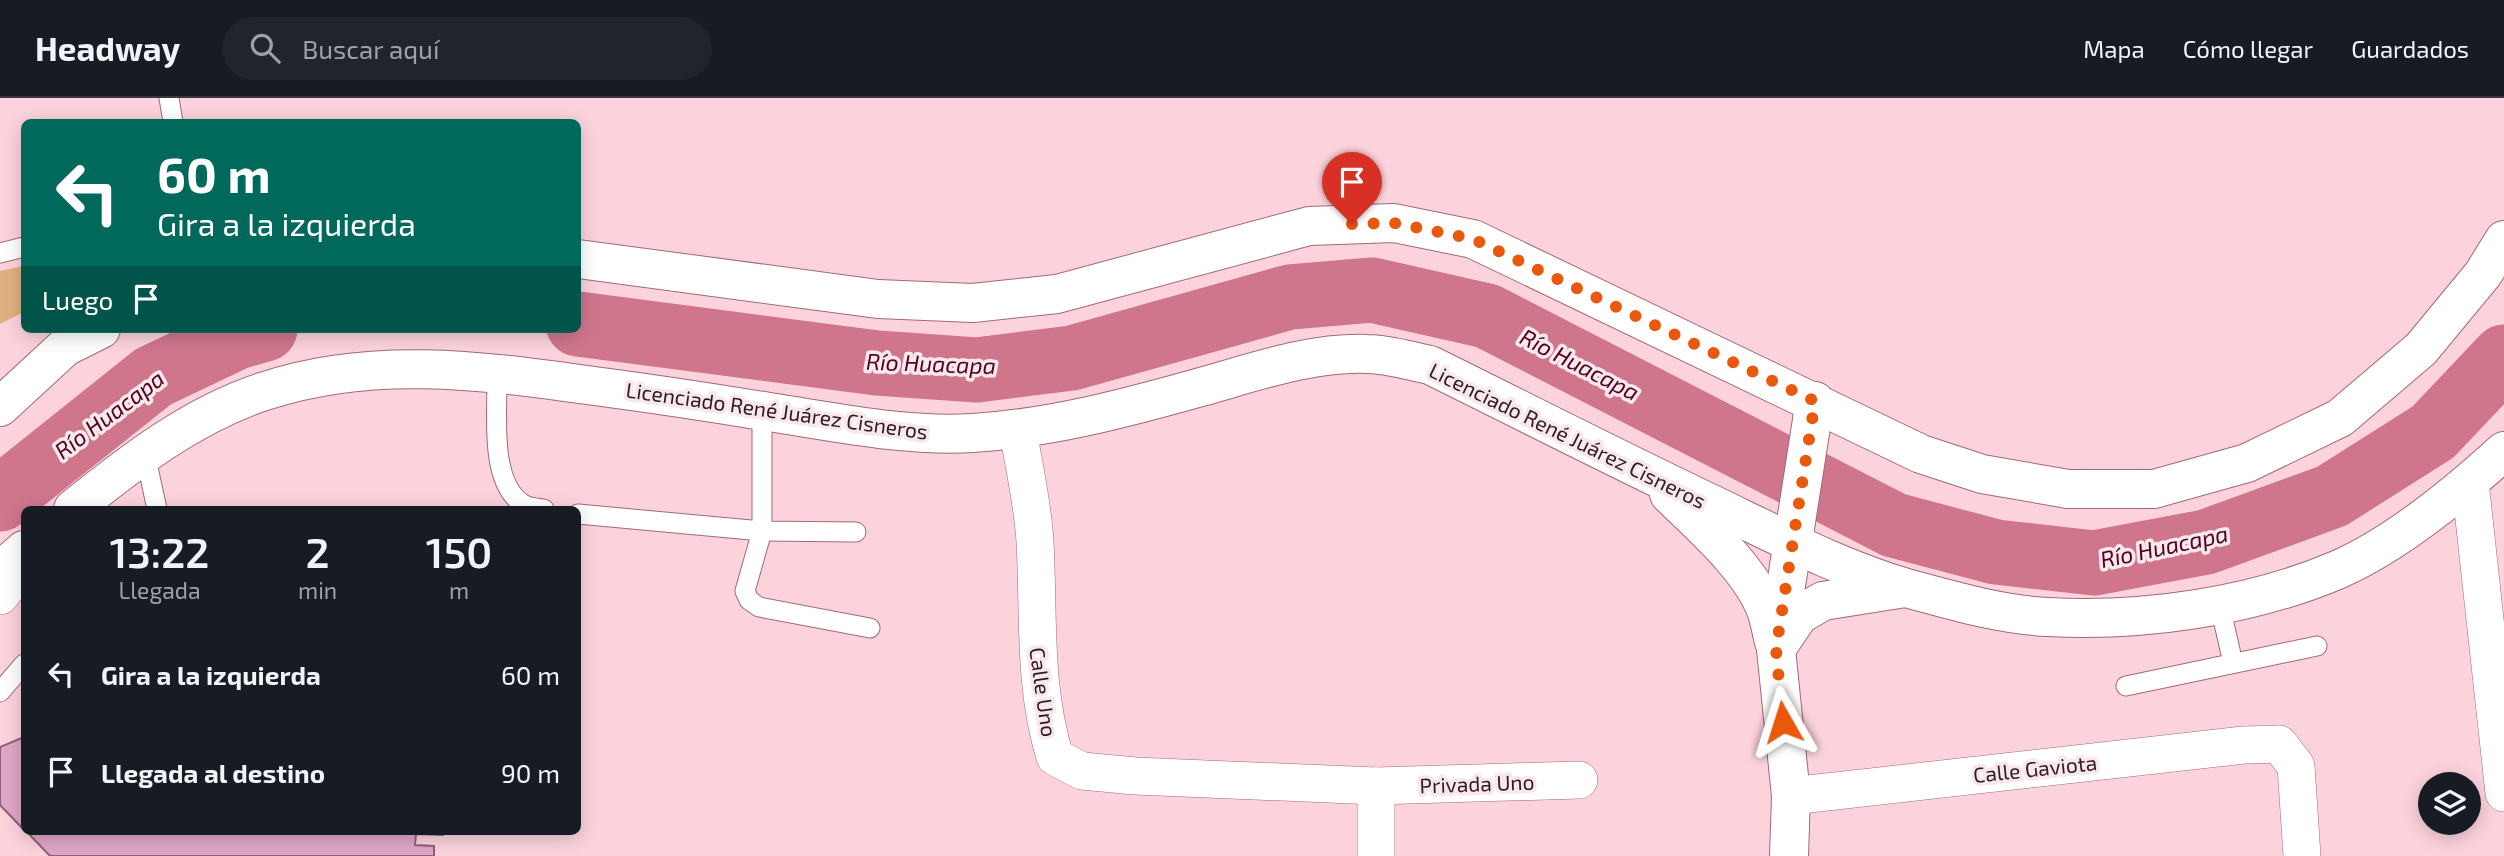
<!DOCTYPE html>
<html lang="es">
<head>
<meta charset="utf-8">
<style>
	:root { --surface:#171b24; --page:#20242c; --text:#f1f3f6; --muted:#9ea1a6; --line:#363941 }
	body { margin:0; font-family:"Exo 2",sans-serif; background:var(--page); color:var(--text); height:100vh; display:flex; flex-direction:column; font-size:26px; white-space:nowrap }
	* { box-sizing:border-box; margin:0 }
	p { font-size:23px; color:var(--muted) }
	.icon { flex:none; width:38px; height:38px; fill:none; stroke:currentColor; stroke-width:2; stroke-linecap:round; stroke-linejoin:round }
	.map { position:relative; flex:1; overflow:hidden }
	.drawer { position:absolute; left:21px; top:408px; width:560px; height:329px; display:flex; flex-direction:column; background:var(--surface); border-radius:10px; box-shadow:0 4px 18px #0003 }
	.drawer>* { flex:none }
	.guide { position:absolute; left:21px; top:21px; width:560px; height:214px; border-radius:10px; box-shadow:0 4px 18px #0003; background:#00695c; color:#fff; overflow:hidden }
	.tools { position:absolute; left:2418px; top:674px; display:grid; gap:14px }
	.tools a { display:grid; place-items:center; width:63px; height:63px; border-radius:50%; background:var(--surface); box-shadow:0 4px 18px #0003; font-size:35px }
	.pin { position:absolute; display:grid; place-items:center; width:60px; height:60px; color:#fff; margin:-72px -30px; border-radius:50% 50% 50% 0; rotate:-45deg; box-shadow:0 0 7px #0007 }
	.pin .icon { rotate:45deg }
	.me { position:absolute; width:77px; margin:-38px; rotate:354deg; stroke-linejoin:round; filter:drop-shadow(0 0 5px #0008) }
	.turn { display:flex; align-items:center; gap:24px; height:147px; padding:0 21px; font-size:32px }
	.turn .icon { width:91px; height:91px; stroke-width:2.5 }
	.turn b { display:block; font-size:49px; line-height:60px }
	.then { display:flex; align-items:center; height:66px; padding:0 21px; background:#0003; gap:14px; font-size:26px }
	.eta { display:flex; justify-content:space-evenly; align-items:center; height:119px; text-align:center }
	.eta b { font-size:42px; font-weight:600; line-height:49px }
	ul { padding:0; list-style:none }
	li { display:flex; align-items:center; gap:21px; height:98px; padding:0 21px }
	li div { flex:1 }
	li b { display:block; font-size:26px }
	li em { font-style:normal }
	header { display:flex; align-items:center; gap:42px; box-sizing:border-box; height:98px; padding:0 35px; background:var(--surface); border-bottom:2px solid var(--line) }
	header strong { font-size:33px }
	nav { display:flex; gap:38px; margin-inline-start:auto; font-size:24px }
	.search { width:490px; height:63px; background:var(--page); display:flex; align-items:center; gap:18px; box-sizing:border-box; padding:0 24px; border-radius:38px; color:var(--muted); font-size:26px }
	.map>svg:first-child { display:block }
	.green { fill:#e1b082 }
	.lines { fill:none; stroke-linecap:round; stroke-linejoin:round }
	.river { stroke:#cf768d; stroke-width:65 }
	.building { fill:#dfa6c6; stroke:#925e7d; stroke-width:2 }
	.lane-casing { stroke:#a46877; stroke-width:21 }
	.street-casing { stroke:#a46877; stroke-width:38 }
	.secondary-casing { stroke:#a46877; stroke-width:40 }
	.lane { stroke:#fff; stroke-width:19 }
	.street { stroke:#fff; stroke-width:37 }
	.secondary { stroke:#fff; stroke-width:38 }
	.route { stroke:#ea580c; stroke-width:12; stroke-dasharray:0 21.6 }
	.labels { text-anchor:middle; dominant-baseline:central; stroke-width:7; stroke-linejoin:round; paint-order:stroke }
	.street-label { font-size:21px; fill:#331b21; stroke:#f7e8eb }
	.water-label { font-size:23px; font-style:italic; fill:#540124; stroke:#f7e8eb }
</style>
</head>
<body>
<header>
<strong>Headway</strong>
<div class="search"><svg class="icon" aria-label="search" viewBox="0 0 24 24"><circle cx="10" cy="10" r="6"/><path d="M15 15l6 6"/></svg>Buscar aquí</div>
<nav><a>Mapa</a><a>Cómo llegar</a><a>Guardados</a></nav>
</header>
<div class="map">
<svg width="2504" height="758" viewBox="0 0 2504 758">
	<rect width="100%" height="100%" fill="#fcd3dc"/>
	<path class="green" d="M24,168V214L0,226V173Z"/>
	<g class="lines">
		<g class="river">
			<path d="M578,226L877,265L977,272L1072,260L1290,199L1372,192L1487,218L1894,427L1996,454L2094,465L2206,444L2332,398L2433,334L2504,259"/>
			<path d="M0,401L153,279L237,239L265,231"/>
		</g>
	</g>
	<g class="building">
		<path d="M24,639V732L0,707V649Z"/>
		<path d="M26,733H443V737L416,736L415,747L434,748V758H50Z"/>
	</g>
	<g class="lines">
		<g class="lane-casing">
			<g id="lane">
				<path d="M169,0L173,24"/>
				<path d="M0,155L24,149"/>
				<path d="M497,274C498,311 488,384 523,406C528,410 538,410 544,411"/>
				<path d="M762,313V433L745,493L749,502L759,509L870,530"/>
				<path d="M145,356L157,411"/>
				<path d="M578,416L762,433L856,434"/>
				<path d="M2220,508L2233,565"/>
				<path d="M2126,588L2317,548"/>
				<path d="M0,594L24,566"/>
			</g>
		</g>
		<g class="street-casing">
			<g id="street">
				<path d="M1018,332C1024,369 1033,407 1035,444C1039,517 1033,588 1055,659L1082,673L1135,678L1376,688L1579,682"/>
				<path d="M2470,384L2504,695"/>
				<path d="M0,498L24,468"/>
				<path d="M1791,698L2244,647L2279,646L2296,668L2302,758"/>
				<path d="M1376,758V688"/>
			</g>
		</g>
		<g class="secondary-casing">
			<g id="secondary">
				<path d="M578,161L878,201L973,205L1057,196L1309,128L1394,125L1473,141L1921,356L1982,376L2068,391H2154L2247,365L2340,320L2421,251L2483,176L2504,142"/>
				<path d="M0,309L65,249L101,231"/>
				<path d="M1669,396C1700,427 1746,466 1764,507C1769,518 1771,532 1774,544"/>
				<path d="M73,411C130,365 193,316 265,293C370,258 479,272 587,287C648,295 708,304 769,314C835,324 906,339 973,335C1052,330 1126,310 1201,289C1255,274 1310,254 1367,256C1388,256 1410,263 1430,267C1527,315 1623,364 1720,410C1780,439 1846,473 1910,491C1954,503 2002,517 2048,519C2142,524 2250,509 2337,472C2395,447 2458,395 2504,353"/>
				<path d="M0,473L24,452"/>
				<path d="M1776,551L1799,517L1823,503L1905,490"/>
				<path d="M1789,758L1791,698L1776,551L1815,303"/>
			</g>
		</g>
		<use href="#lane" class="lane"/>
		<use href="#street" class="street"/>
		<use href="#secondary" class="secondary"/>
	</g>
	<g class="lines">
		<path class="route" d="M1352,126L1394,125L1473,141L1815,303L1776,551L1783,624"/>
	</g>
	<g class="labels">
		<g class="street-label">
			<text transform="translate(777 312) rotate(8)">Licenciado René Juárez Cisneros</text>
			<text transform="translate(1568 337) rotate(26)">Licenciado René Juárez Cisneros</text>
			<text transform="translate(1044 594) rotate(82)">Calle Uno</text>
			<text transform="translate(2035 670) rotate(-6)">Calle Gaviota</text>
			<text transform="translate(1477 685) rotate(-2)">Privada Uno</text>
		</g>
		<g class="water-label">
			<text transform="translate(931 265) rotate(2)">Río Huacapa</text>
			<text transform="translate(1580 266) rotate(27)">Río Huacapa</text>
			<text transform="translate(109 316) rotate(-37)">Río Huacapa</text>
			<text transform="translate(2164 448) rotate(-12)">Río Huacapa</text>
		</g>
	</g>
</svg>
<div class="tools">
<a><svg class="icon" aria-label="layers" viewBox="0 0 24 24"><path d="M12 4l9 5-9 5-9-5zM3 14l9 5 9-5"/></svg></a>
</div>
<div class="pin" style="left:1352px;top:126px;background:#d93025"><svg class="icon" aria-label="arrive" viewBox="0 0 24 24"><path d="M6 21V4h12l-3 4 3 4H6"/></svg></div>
<svg class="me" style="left:1783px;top:624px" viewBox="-20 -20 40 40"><path d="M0-17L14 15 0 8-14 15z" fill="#ea580c" stroke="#fff" stroke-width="4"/></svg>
<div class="guide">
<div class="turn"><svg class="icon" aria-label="left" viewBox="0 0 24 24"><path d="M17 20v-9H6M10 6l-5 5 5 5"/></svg><div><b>60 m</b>Gira a la izquierda</div></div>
<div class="then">Luego<svg class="icon" aria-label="arrive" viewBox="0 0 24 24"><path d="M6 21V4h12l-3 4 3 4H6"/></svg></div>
</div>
<section class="drawer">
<div class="eta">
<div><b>13:22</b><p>Llegada</p></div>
<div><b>2</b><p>min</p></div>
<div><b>150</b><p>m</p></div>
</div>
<ul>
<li><svg class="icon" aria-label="left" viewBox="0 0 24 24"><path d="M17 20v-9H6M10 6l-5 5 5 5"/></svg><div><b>Gira a la izquierda</b></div><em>60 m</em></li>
<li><svg class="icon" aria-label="arrive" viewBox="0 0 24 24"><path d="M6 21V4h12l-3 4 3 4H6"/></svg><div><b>Llegada al destino</b></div><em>90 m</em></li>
</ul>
</section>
</div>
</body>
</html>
